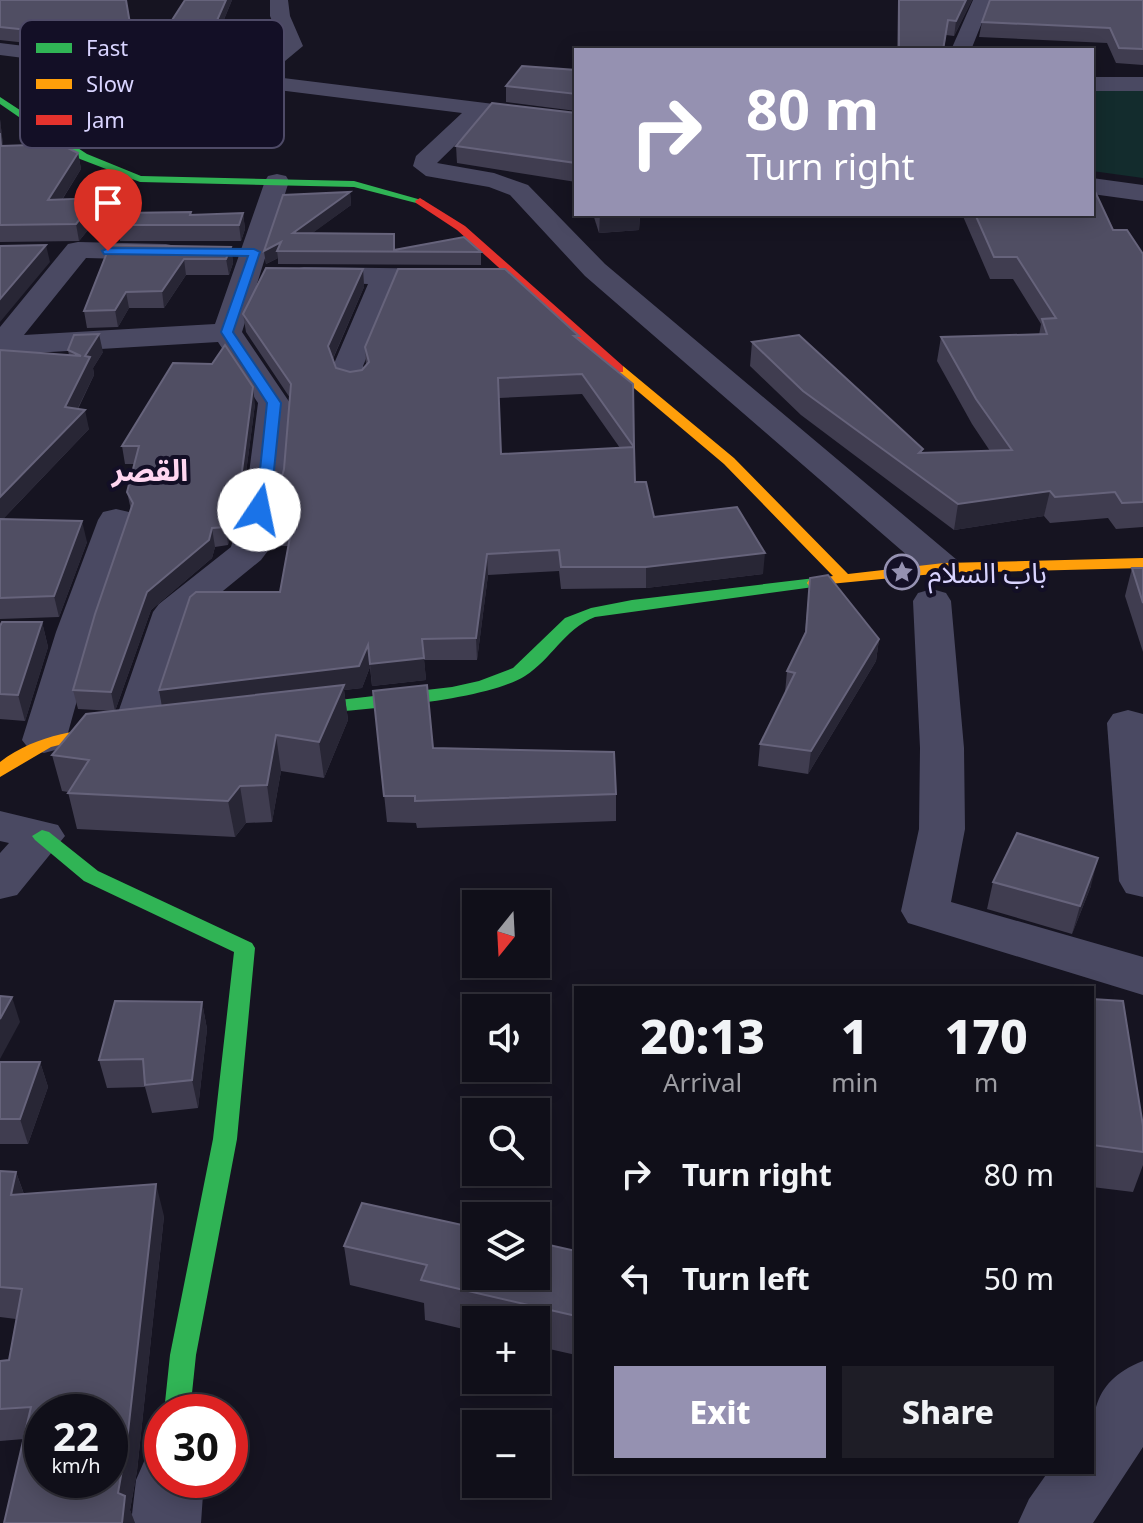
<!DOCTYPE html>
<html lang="en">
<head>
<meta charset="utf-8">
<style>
	:root { --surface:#100f19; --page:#1e1d26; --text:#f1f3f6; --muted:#9c9ca2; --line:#302f38; --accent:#9591b1 }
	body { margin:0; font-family:"Noto Sans","Noto Sans Arabic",sans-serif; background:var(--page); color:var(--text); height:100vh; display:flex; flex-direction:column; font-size:30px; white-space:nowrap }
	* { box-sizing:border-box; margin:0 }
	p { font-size:26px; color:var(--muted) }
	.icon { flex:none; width:44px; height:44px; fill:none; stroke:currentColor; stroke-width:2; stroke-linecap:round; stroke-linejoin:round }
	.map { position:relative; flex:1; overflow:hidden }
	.details { position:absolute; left:574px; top:986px; width:520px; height:488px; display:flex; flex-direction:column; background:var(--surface); border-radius:0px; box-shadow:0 4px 20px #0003,0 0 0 2px var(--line) }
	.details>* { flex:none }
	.guide { position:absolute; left:574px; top:48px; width:520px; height:168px; border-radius:0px; box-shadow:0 4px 20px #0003,0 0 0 2px var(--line); background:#9591b1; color:#fff; overflow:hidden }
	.needle { width:52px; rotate:198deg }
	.controls { position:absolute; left:462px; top:890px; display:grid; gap:16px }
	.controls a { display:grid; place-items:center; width:88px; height:88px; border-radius:0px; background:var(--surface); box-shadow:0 4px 20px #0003,0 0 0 2px var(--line); font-size:40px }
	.speed { position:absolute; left:24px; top:1394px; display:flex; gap:16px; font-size:40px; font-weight:700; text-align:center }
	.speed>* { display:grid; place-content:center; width:104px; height:104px; border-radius:50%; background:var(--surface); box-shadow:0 4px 20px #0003,0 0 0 2px var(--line); line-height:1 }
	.speed small { font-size:20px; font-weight:400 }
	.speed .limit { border:12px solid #d22; background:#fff; color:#111 }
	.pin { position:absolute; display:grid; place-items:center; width:68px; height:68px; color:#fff; margin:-82px -34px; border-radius:50% 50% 50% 0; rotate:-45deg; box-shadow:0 0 8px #0007 }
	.pin .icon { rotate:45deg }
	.me { position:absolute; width:88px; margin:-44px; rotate:11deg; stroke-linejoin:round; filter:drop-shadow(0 0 6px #0008) }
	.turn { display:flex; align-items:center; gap:28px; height:168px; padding:0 40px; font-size:36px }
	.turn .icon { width:104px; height:104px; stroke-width:2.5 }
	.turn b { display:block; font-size:56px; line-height:68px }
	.eta { display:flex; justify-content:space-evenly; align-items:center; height:136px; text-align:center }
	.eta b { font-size:48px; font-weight:800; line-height:56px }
	.primary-button { display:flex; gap:16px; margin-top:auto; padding:16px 40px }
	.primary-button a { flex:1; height:92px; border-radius:0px; background:var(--accent); color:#fff; font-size:32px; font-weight:800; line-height:92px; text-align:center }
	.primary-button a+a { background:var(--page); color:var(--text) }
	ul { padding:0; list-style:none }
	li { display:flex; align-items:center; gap:24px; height:104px; padding:0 40px }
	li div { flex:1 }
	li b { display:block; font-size:30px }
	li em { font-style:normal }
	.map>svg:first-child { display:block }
	.green { fill:#132c2d }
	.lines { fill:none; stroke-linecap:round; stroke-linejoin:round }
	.street { fill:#4a4962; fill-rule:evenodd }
	.fast { fill:#30b455; fill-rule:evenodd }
	.slow { fill:#ff9f0a; fill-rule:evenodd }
	.jam { fill:#e5322d; fill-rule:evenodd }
	.wall { fill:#403d50; fill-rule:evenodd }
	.shaded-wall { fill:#282635 }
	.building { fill:#504e63; stroke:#66637b; stroke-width:2; fill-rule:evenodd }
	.route { fill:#1a73e8; stroke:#114b97; stroke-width:2 }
	.labels { text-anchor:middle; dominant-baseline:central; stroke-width:8; stroke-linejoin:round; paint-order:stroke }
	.poi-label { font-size:28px; fill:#d9d4ff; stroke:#130f26; text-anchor:start }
	.far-district-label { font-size:30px; font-weight:bold; fill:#ffd6f0; stroke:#130f26 }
	.key { fill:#130f26; stroke:#4e4a67; stroke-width:2 }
	.key-label { font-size:22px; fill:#d9d4ff }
</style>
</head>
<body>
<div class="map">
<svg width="1143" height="1523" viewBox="0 0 1143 1523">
	<rect width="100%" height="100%" fill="#161421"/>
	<path class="green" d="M1092,89L1143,90V178L1092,171Z"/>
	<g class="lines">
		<g class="street">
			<path d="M270,0H288L290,16L303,46L267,76L576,114V128L485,116L437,163L494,173L528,185L605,264L957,560L963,568L957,576L944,579L931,576L585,276L510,195L489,187L426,176L413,166L416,156L462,113L0,55V43L244,73L282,44L270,16Z"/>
			<path d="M973,0H991L971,50H951Z"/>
			<rect x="1092" y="77" width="51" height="14"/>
			<path d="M277,174L286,176L289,181L242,332L290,403L283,489L267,552L261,560L191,617L154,730L148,739L133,743L118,739L112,730L153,612L159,604L231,547L247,489L258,403L218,342L0,355V327L68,244L78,242L166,244L176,246L180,252L176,258L166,260L86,258L24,335L215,324L265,181L268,176Z"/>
			<path d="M1092,178L1143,185V201L1092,194Z"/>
			<path d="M304,267L455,269L465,271L469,277L465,283L397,285L363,366L368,379L363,386L352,388L341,386L333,366L368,284L294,281L290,275L294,269Z"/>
			<path d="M116,509L129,512L134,520L96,632L66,740L59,749L44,753L29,749L22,740L56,632L98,520L103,512Z"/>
			<path d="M932,589L946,593L951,601L964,748L965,829L951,902L1143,957V995L908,923L901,911L919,829L920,748L913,601L918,593Z"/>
			<path d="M1128,710L1143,714V897L1126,893L1119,881L1107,723L1113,714Z"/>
			<path d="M0,811L58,825L65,836L17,895L0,899V853L9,843L0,841Z"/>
			<path d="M1143,1361V1447L1093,1523H1018L1029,1499L1048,1472H1092C1092,1421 1087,1383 1143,1361Z"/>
			<path d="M162,1450V1480H204L201,1523H131L136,1480L146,1457Z"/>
		</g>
		<g class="fast">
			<path d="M0,97L87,154L141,176L354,181L425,201L420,204L354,187L140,182L80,159L0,104Z"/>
			<path d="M815,578L823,583L821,586L595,617C563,630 552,659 525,676C479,704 345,710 287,716L278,711L287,706L452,687L479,681L513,668L565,618L591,608L632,600Z"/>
			<path d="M42,830L49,832L98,871L252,943L255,948L237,1139L196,1355L190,1412H164L170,1355L213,1139L234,952L84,881L35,840L32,836Z"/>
		</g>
		<g class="slow">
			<path d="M615,366H623L734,458L848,574L944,563L1143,558V568L944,573L809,586L807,583L809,580L833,576L724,464L615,372Z"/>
			<path d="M128,726L137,731L134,735L75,741L51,747L0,777V762C38,733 82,729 128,726Z"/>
		</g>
		<path class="jam" d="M420,198L465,226L623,366V372H615L457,230L416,203L415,201Z"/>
	</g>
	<g class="wall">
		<path d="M0,0H126L135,55L0,40Z"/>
		<path d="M185,0H232L206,63L157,58L156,45Z"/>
		<path d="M898,0H972L954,36L946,35L944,50H897Z"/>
		<path d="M1143,0V65L1116,63L1107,43L979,37L982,22Z"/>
		<path d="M576,70V111L506,102V86Z"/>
		<path d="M576,113V182L457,163L456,146Z"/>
		<path d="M0,119L3,146L78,153L81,169L62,200L97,198L100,215L79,241L0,242Z"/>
		<path d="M350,192L351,205L312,233L394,250L481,252V265L278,264V258L266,264L264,251Z"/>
		<path d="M191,212V215L243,213L245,229L241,241H120L118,225Z"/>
		<path d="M593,214H640L639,230L599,233Z"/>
		<path d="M886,214H930L929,216Z"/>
		<path d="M962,214H1092L1143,254V527L1116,529L1108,518L1050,523L1044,516L954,530L801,415L750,366L752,342L922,453L990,451L972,424L937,361L941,337L1039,335L1041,324L1013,279H990Z"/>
		<path d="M110,245L231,247L233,263L229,275H186L164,308H129L118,327L87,328L84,311Z"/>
		<path d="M363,269L364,287L333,359L336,368L350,372L362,370L366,365L365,347L579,341L633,384L635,482L654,517L763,574L646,588L561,589L559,571L488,575L477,660H424L426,680L372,686L370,667L362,688L344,690L348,720L324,778L281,771L272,822L246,823L235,837L77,829L68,792L62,791L52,755L114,711L78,709L73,690L131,510L127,492L134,464H125L122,446L255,404L244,488L228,545L215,547L212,558L151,610L115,711L162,706L159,690L280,592L288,546H272L269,526L284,469L290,398L246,332L243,314ZM582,394L620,448L501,454L499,398Z"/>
		<path d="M0,350L69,355L68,350L103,352L93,368L94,375L78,409L89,429L3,519L87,542L59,617L0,619Z"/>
		<path d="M1132,568H1143V652L1125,596Z"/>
		<path d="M810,578L879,639L876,661L808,774L758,766L760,744L785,693L787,671L805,633Z"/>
		<path d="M42,622L48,647L25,721L0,719V626Z"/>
		<path d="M373,691L433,748L616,794V821L417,828L416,823L387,822Z"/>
		<path d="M993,882L1091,886L1072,934L987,909Z"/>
		<path d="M1092,999L1143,1126V1165L1133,1192L1092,1187Z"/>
		<path d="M202,1002L207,1029L198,1108L152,1113L145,1087L107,1088L99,1060Z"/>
		<path d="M0,1062H40L48,1087L28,1144H0Z"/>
		<path d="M0,1171L16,1172L24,1194L164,1216L137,1471L130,1510L135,1523H4L24,1439L0,1441V1361L9,1360L16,1319L0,1317Z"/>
		<path d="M344,1246L576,1251V1355L536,1346V1320H476V1332L425,1320L424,1303L350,1285Z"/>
	</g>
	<g class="shaded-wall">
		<path d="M226,0H232L206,63L204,50Z"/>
		<path d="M966,0H972L954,36L956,21Z"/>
		<path d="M0,119L5,161L1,146Z"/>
		<path d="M78,153L81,169L51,217L48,200Z"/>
		<path d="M350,192L351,205L295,246L293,233Z"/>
		<path d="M97,198L100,215L79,241L76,224Z"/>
		<path d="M243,213L245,229L241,241L239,225Z"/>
		<path d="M600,214H640L639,230L599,233Z"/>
		<path d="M281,242L277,251L278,258L266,264L264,251Z"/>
		<path d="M46,245L50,262L0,322V299Z"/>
		<path d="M231,247L233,263L229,275L226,259Z"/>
		<path d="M184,259L186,275L164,308L162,291Z"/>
		<path d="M363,269L364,287L330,365L328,346Z"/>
		<path d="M126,292L129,308L118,327L115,310Z"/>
		<path d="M99,334L103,352L93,368L94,375L69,426L85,410L89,429L0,522V497L65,407L85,356Z"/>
		<path d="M253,387L255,404L244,488L228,545L226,527Z"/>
		<path d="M1050,491L1044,516L954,530L958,504Z"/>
		<path d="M82,521L87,542L59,617L54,596Z"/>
		<path d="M212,528L215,547L212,558L151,610L115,711L111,692L147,592Z"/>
		<path d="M765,553L763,574L646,588V567Z"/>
		<path d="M487,554L488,575L477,660L476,638Z"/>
		<path d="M42,622L48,647L25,721L18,695Z"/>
		<path d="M879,639L876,661L808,774L811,751Z"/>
		<path d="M368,645L370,667L362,688L344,690L348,720L324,778L319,742L163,712L159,690Z"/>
		<path d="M424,658L426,680L372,686L370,664Z"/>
		<path d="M276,735L281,771L272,822L267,785Z"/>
		<path d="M240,786L246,823L235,837L228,801Z"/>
		<path d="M1098,858L1091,886L1072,934L1080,906Z"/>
		<path d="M12,997L20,1022L0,1059V1019Z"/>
		<path d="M202,1002L207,1029L198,1108L192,1080Z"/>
		<path d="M40,1062L48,1087L28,1144L20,1119Z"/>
		<path d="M16,1172L27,1203L11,1195Z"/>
		<path d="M156,1184L164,1216L137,1471L130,1510L135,1523H122L118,1493Z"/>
	</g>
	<g class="building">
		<path d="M0,0H126L133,41L0,27Z"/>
		<path d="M185,0H226L204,50L156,45Z"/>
		<path d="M899,0H966L956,21L948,20L943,50H899Z"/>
		<path d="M990,0H1143V49L1119,48L1110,28L982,22Z"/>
		<path d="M522,66L576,70V94L506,86Z"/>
		<path d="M492,103L576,113V163L456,146Z"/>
		<path d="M0,133L1,146L60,144L78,153L48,200L97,198L76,224L0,225Z"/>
		<path d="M1092,185L1113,230H1127L1143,254V502L1122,503L1115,492L1055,497L1050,491L958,504L803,391L752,342L799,335L923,449L919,453L1012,450L976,399L941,337L1047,334L1042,319L1056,318L1017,257H994L975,214H1092Z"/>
		<path d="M350,192L293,233L394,234V250L464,237L481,252L277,251L281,242L264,251L283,195Z"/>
		<path d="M191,212L190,215L243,213L239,225H118L122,213Z"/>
		<path d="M46,245L0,299V246Z"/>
		<path d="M110,245L231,247L226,259H184L162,291L126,292L115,310L84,311Z"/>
		<path d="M266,268L363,269L328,346L336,368L350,372L362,370L369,362L365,347L398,269H505L579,336H574L633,384L634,447L582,374L498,378L501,454L634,447L635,482H646L654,517L737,507L765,553L646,567H561L559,550L487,554L476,638L422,639L424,658L370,664L368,645L359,666L159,690L190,597L196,592H280L292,526H269L284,469L291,384L243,314Z"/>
		<path d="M99,334L85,356L90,357L65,407L85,410L0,497V350L81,356L68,350L74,335Z"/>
		<path d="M225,345L253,387L242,471L226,527L212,528L209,540L147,592L111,692L73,690L95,614L133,503L127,492L139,446H122L173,363L212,364Z"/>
		<path d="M0,519L82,521L54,596L0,598Z"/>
		<path d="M1132,568H1143V603Z"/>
		<path d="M828,575L879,639L811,751L760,744L795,673L787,671L806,632L810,578Z"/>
		<path d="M2,622H42L18,695L0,694V626Z"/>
		<path d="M344,685L319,742L276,735L267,785L240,786L228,801L68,793L89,760L52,755L86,714Z"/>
		<path d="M427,685L433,748L614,752L616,794L415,801V796H384L373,691Z"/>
		<path d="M1017,833L1098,858L1080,906L993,882Z"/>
		<path d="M920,986L948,988H920Z"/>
		<path d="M0,996L12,997L0,1019Z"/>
		<path d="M1092,999L1123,1001L1143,1126V1152L1092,1145Z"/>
		<path d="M115,1001L202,1002L192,1080L145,1085L143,1059L99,1060Z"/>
		<path d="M0,1062H40L20,1119H0Z"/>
		<path d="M0,1171L16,1172L11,1195L156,1184L127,1441L118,1493L125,1496L122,1523H4L31,1407L0,1409V1361L9,1360L22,1289L0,1287ZM42,1412H110V1480H42Z"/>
		<path d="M362,1203L476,1228V1276H536V1242L576,1251V1316L421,1280L427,1265L344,1246Z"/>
	</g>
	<path class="route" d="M108,248L254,249L260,252L233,332L281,403L272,489L265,513L259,515L252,510L258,489L267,403L221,332L248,256L104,254L102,251Z"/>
	<defs>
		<g id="sight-ring" transform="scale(1.8)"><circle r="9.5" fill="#130f26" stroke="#9591b1" stroke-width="1.5"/><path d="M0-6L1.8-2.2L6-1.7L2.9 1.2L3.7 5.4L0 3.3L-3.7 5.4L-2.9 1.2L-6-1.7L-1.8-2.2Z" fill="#9591b1"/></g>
	</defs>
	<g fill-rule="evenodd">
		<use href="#sight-ring" x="902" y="572"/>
	</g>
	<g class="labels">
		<g class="poi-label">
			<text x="928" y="572">باب السلام</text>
		</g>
		<g class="far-district-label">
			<text x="150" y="469">القصر</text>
		</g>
	</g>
	<rect x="20" y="20" width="264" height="128" rx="12" class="key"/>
	<rect x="36" y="43" width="36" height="10" fill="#30b455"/>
	<rect x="36" y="79" width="36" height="10" fill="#ff9f0a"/>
	<rect x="36" y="115" width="36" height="10" fill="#e5322d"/>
	<g class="key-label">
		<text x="86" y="56">Fast</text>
		<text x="86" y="92">Slow</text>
		<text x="86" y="128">Jam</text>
	</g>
</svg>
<div class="controls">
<a><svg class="needle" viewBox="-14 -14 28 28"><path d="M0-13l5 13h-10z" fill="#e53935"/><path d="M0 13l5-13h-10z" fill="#9c9ca2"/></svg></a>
<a><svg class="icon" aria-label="sound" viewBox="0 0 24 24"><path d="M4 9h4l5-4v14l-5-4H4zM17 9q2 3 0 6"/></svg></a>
<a><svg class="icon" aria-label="search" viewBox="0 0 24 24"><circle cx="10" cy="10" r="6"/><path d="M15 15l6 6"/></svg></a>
<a><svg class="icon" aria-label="layers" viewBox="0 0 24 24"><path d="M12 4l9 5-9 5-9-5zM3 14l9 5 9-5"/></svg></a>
<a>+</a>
<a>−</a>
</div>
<div class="speed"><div>22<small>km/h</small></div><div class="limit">30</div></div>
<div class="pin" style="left:108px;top:251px;background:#d93025"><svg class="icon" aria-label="arrive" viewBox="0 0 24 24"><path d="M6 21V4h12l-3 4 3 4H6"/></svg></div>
<svg class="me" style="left:259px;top:510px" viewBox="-20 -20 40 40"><circle r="19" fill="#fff"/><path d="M0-13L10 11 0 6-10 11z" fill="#1a73e8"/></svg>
<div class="guide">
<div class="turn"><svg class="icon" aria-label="right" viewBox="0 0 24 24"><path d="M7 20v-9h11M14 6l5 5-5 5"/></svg><div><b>80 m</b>Turn right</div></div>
</div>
<section class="details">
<div class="eta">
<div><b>20:13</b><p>Arrival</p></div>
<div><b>1</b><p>min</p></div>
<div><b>170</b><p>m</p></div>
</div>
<ul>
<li><svg class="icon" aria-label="right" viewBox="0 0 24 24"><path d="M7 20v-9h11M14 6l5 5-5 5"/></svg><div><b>Turn right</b></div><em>80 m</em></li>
<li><svg class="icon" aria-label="left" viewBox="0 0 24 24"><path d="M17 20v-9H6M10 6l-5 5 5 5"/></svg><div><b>Turn left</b></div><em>50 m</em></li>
</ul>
<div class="primary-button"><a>Exit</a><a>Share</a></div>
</section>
</div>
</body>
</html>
